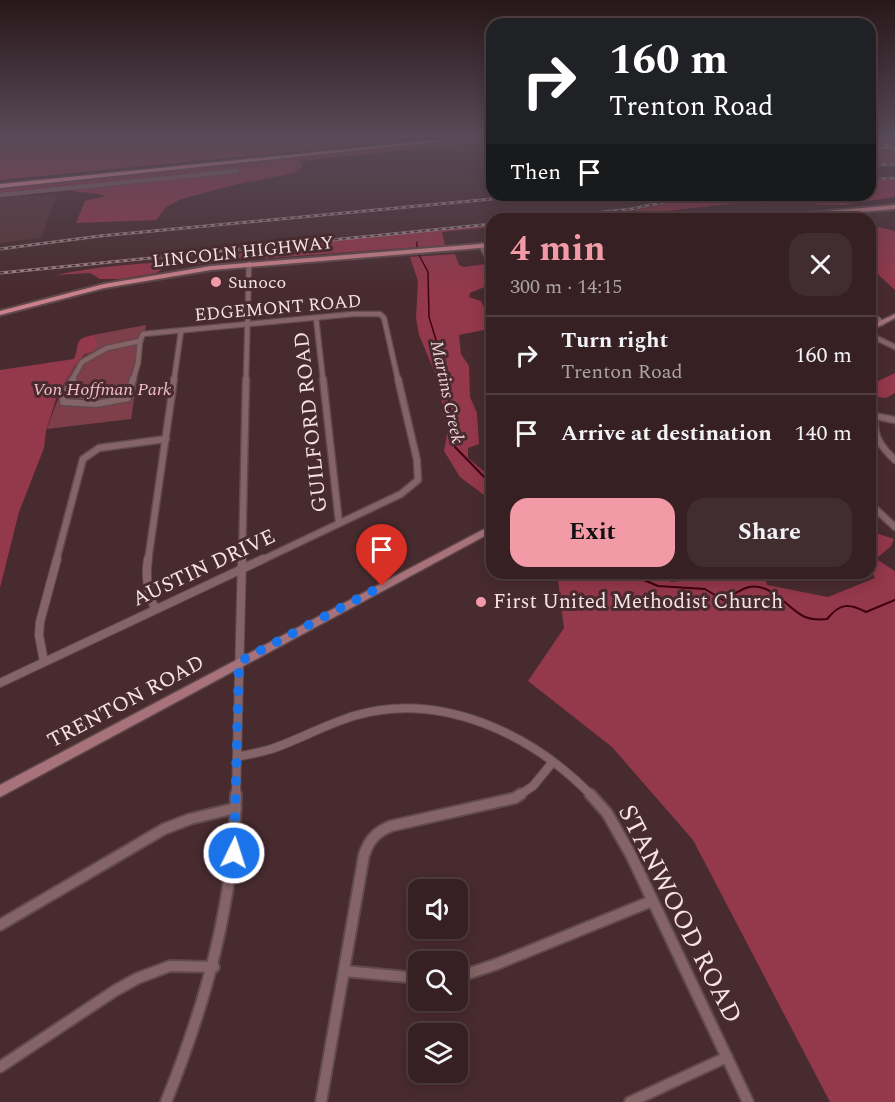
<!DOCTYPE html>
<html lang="en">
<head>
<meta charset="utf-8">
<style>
	:root { --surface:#362023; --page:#412d30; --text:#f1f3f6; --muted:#aaa3a6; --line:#503e41; --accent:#f39aa7 }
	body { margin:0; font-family:Spectral,serif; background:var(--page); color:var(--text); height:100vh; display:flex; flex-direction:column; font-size:22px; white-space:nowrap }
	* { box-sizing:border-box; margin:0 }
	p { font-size:20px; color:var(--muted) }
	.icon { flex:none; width:33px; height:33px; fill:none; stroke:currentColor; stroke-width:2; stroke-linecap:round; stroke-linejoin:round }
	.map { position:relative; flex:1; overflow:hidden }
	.drawer { position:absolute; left:486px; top:213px; width:390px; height:366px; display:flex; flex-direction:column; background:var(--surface); border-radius:18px; box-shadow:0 3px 15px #0003,0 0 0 2px var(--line) }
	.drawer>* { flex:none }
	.hud { position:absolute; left:486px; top:18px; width:390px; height:183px; border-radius:18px; box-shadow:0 3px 15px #0003,0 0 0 2px var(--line); background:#202124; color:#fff; overflow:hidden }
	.fabs { position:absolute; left:408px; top:879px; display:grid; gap:12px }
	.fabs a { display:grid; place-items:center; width:60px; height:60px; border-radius:12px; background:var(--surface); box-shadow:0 3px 15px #0003,0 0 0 2px var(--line); font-size:30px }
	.pin { position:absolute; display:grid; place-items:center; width:51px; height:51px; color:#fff; margin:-62px -26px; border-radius:50% 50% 50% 0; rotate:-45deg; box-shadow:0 0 6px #0007 }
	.pin .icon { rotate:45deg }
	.me { position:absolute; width:66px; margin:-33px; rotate:4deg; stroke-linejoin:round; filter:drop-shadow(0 0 4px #0008) }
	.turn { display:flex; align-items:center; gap:21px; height:126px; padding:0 24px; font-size:27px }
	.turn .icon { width:78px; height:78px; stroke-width:2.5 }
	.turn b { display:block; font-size:42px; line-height:51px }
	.then { display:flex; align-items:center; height:57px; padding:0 24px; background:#0003; gap:12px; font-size:22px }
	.round { display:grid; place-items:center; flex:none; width:63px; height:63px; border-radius:18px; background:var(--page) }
	.summary { display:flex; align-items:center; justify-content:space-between; height:102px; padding:0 24px }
	h1 { font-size:36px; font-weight:700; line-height:45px; color:var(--accent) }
	.button { display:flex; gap:12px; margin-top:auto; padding:12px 24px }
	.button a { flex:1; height:69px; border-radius:18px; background:var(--accent); color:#111; font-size:24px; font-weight:700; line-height:69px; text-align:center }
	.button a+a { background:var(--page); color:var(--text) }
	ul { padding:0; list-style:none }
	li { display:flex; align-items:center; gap:18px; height:78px; padding:0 24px; border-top:2px solid var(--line) }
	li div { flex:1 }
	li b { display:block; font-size:22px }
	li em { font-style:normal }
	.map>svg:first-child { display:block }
	.built { fill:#58353a }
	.green { fill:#7e3f4a }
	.forest { fill:#94384b }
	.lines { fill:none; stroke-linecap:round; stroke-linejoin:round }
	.stream-far1 { stroke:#400012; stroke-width:1.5 }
	.stream { stroke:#400012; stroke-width:2 }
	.street-far4-casing { stroke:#61494c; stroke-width:5 }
	.street-far3-casing { stroke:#61494c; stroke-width:7 }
	.street-far2-casing { stroke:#61494c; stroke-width:9 }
	.street-far1-casing { stroke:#61494c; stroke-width:10 }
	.street-casing { stroke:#61494c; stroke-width:14 }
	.secondary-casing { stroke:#61494c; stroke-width:3 }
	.primary-casing { stroke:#61494c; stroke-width:4 }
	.highway-casing { stroke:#61494c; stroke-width:3 }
	.street-far4 { stroke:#846467; stroke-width:4 }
	.street-far3 { stroke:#846467; stroke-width:4.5 }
	.street-far2 { stroke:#846467; stroke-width:6 }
	.street-far1 { stroke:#846467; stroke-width:8 }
	.street { stroke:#846467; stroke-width:10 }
	.secondary { fill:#a77279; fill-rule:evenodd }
	.primary { fill:#cb818b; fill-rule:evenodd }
	.highway { fill:#fa94a3; fill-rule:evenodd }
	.rail-casing { stroke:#9c8487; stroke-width:3 }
	.rail { stroke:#482b2f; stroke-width:1.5; stroke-dasharray:4; stroke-linecap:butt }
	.highway-bridge-casing { stroke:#61494c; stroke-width:8; stroke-linecap:butt }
	.highway-bridge { stroke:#fa94a3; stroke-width:6 }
	.route { stroke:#1a73e8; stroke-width:10; stroke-dasharray:0 18 }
	.poi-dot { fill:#f39aa7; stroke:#482b2f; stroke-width:2 }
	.labels { text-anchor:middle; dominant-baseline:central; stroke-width:6; stroke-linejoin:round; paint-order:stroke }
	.far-street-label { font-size:18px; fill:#f5e2e4; stroke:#482b2f }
	.far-poi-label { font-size:18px; fill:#f5e2e4; stroke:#482b2f; text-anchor:start }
	.far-park-label { font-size:18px; font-style:italic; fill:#f4bfc5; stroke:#482b2f }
	.far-water-label { font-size:18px; font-style:italic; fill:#f0d5d8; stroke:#482b2f }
	.street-label { font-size:21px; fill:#f5e2e4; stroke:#482b2f }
	.poi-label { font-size:21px; fill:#f5e2e4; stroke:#482b2f; text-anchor:start }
	.near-street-label { font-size:26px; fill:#f5e2e4; stroke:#482b2f }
</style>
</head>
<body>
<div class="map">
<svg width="895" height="1102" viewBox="0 0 895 1102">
	<rect width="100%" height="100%" fill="#482b2f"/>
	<path class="built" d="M58,194L41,238L0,243V198Z"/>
	<path class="green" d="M146,325L131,419L47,429C55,408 70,359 92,352L96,338L93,335Z"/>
	<g class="forest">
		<path d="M0,136H455L0,180Z"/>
		<path d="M492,137V141L299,161L302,167L295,173L238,184L181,199L166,207L156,220L76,223L85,201L106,196C94,191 78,195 66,188L0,193V188Z"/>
		<path d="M870,139H895V162L870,163Z"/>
		<path d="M895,179V197L842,205L818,204L787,197L659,212L577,219H549L633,211L682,200L732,195H870V182Z"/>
		<path d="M492,225V227L442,232L445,245L256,259L245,257L202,264H178L165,267L156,273L120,279H100L90,273L56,275C92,267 143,263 182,261C208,259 230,258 255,249Z"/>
		<path d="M878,227L895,231V290L870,267V235H875Z"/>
		<path d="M455,254L459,265L464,267L486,264C498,283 488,286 470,293L469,297L481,301L492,324L484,330L459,335L461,354L469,366L470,397L477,413L479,444L468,448V458L492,478V501L460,477L444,451L449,423L443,415L441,391L436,375L419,335L416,318L418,281L410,257Z"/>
		<path d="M93,335L96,338V347L92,352L85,354L74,367L57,396L46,431L44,448L19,512L0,588V370L74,359C81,343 72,340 93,335Z"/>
		<path d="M895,373V393L886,398L870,396V385Z"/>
		<path d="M870,531L894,539L891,546L876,559L895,571V1102H830L693,840L612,747L528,681L564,628L557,573H661L671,582L718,577L729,573H764L767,585L828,597L875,578L870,567Z"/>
	</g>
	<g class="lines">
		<g class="stream-far1">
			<path d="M417,242V247"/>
			<path d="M419,255L428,272L429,317L444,366L446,380"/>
		</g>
		<g class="stream">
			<path d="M446,379L455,447L492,485"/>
			<path d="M627,573L658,586L705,589L723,600C731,596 741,589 749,587C772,583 786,607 803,616C811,620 819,620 827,619C840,603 849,603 866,612L895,600"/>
		</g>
		<g class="street-far4-casing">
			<path id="street-far4" d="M0,195L237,171"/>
		</g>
		<g class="street-far3-casing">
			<g id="street-far3">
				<path d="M481,245L492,266"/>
				<path d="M870,312L882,323"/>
				<path d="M316,318L323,380"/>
				<path d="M870,335L895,347"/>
				<path d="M140,341L143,334L353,314H380L384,318L398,380"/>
				<path d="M72,380L82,362L107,348L140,341"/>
				<path d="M133,380L138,363L140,341"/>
				<path d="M174,380L181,331"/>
				<path d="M246,380L249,264"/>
			</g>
		</g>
		<g class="street-far2-casing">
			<g id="street-far2">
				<path d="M73,379L63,397V402L96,404L128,398L133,379"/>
				<path d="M323,379L339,523"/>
				<path d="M870,415L895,420"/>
				<path d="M875,417C873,436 881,447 895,460"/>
				<path d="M870,504L895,527"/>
				<path d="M56,561L83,459L99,448L166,439"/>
				<path d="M148,561L174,379"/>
				<path d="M242,561L246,379"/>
				<path d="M260,561L401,494L418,480L417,460L398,379"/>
			</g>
		</g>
		<g class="street-far1-casing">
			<g id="street-far1">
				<path d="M148,559C145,578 148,592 155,609"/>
				<path d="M44,662L39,635L40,622L57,559"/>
				<path d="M0,683L263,559"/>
				<path d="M237,757C250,754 264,752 277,747C304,737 329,723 357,715C443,691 533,735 592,796"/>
				<path d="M236,796L242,559"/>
				<path d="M518,796L533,786L552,763"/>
			</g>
		</g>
		<g class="street-casing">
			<g id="street">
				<path d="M590,794L607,813L631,855L748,1102"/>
				<path d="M0,925L164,829L190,819L236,808"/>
				<path d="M344,971L418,978"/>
				<path d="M458,977L497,964L652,901"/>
				<path d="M0,1067L116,990L138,978L170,966L214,967"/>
				<path d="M166,1102C206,1003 234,902 236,794"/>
				<path d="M321,1102L364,855C369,840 376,832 391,826L515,798L521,794"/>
				<path d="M630,1102L727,1057"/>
			</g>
		</g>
		<g class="secondary-casing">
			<g id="secondary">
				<path d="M895,314V318L870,331V326Z"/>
				<path d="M492,525V532L0,797V785Z"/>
			</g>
		</g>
		<g class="primary-casing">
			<g id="primary">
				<path d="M870,136L895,147V150L890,149L870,150V148L886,147L870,139Z"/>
				<path d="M895,205V209L781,219H758L761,217Z"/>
				<path d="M492,243V247L211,270L104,288L0,315V311L104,284L211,266Z"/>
			</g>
		</g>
		<g class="highway-casing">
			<g id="highway">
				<path d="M477,136H492L0,188V184Z"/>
				<path d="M882,136H895V139L881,138Z"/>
			</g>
		</g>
		<use href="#street-far4" class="street-far4"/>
		<use href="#street-far3" class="street-far3"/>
		<use href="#street-far2" class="street-far2"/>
		<use href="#street-far1" class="street-far1"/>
		<use href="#street" class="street"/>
		<use href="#secondary" class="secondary"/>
		<use href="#primary" class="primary"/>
		<use href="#highway" class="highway"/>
		<g class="rail-casing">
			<g id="rail">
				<path d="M870,165L895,164"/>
				<path d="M870,180L895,178"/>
				<path d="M538,219L631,209L698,195"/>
				<path d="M0,249L100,236L535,195"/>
				<path d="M0,273L492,224"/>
			</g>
		</g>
		<use href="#rail" class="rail"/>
		<g class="highway-bridge-casing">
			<path id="highway-bridge" d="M870,137H883"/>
		</g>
		<use href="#highway-bridge" class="highway-bridge"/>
	</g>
	<linearGradient id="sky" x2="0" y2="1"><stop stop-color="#28181a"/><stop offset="0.47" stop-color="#584a58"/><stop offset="1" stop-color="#584a58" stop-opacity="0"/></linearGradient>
	<rect width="895" height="290" fill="url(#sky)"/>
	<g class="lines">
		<path class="route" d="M234,853L239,662L382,586"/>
	</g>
	<g class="poi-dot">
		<circle cx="216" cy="282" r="6"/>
		<circle cx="481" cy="602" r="6"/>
	</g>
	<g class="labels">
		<g class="far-street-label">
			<text transform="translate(243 252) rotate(-6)">LINCOLN HIGHWAY</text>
			<text transform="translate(278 308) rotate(-5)">EDGEMONT ROAD</text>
		</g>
		<g class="far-poi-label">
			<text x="228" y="282">Sunoco</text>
		</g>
		<g class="far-park-label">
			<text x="102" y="389">Von Hoffman Park</text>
		</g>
		<g class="far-water-label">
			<text transform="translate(447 392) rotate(78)">Martins Creek</text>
		</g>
		<g class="street-label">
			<text transform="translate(311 422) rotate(-96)">GUILFORD ROAD</text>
			<text transform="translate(204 568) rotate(-25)">AUSTIN DRIVE</text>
			<text transform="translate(126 702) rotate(-28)">TRENTON ROAD</text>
		</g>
		<g class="poi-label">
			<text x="493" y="602">First United Methodist Church</text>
		</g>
		<g class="near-street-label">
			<text transform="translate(680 914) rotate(63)">STANWOOD ROAD</text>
		</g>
	</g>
</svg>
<div class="fabs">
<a><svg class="icon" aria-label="sound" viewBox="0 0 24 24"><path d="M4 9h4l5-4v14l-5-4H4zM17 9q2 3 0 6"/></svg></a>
<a><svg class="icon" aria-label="search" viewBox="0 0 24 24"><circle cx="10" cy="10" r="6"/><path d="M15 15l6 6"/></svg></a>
<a><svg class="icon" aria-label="layers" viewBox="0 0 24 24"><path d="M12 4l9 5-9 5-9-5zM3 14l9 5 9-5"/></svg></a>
</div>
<div class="pin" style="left:382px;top:586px;background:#d93025"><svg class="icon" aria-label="arrive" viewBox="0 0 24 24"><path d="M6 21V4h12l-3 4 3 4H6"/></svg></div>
<svg class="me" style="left:234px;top:853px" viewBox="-20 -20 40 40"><circle r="17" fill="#1a73e8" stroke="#fff" stroke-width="3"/><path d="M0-11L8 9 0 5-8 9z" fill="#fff"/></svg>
<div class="hud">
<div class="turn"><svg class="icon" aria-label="right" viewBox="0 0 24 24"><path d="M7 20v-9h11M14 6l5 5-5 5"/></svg><div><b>160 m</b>Trenton Road</div></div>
<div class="then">Then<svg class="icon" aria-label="arrive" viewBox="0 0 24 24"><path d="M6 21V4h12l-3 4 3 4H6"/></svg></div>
</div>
<section class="drawer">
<div class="summary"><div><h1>4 min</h1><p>300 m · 14:15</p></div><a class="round"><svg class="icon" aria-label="close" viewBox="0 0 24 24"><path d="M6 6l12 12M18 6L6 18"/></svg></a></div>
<ul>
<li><svg class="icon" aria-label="right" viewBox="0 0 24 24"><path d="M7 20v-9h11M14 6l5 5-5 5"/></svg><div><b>Turn right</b><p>Trenton Road</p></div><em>160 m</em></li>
<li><svg class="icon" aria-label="arrive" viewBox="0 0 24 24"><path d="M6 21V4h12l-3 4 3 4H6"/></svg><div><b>Arrive at destination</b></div><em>140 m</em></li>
</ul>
<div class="button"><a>Exit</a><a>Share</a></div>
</section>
</div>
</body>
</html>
